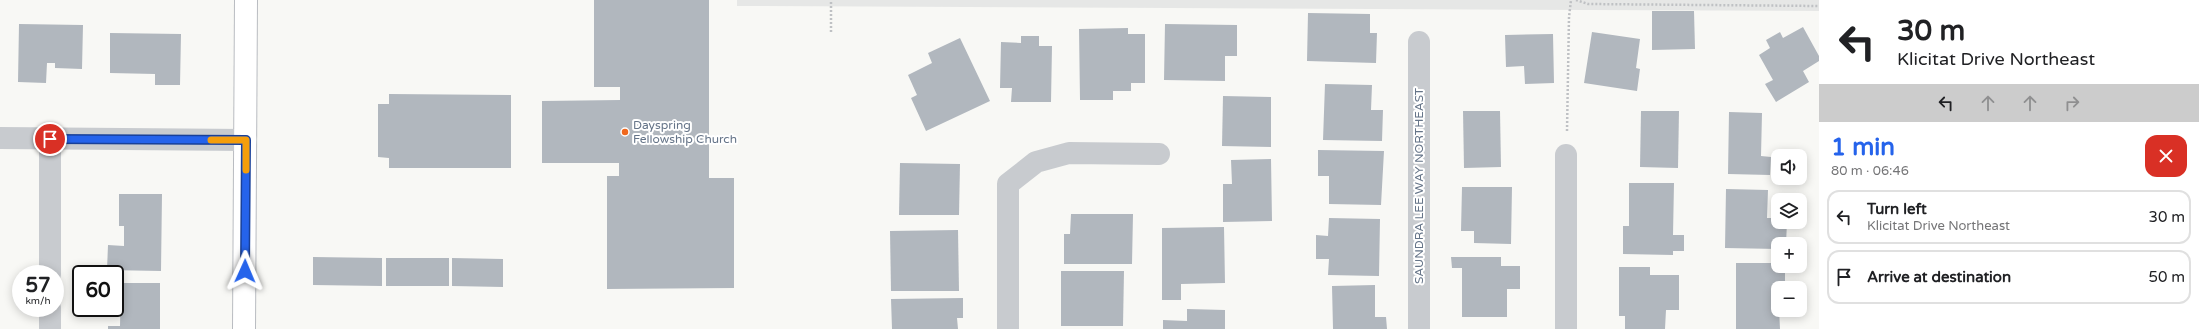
<!DOCTYPE html>
<html lang="en">
<head>
<meta charset="utf-8">
<style>
	:root { --surface:#fff; --page:#f2f2f2; --text:#202124; --muted:#757577; --line:#e0e0e0; --accent:#2563eb }
	body { margin:0; font-family:"Varela Round",sans-serif; background:var(--page); color:var(--text); height:100vh; display:flex; flex-direction:column; font-size:15px; white-space:nowrap }
	* { box-sizing:border-box; margin:0 }
	p { font-size:13px; color:var(--muted) }
	.icon { flex:none; width:22px; height:22px; fill:none; stroke:currentColor; stroke-width:2; stroke-linecap:round; stroke-linejoin:round }
	.map { position:relative; flex:1; overflow:hidden }
	.drawer { display:flex; flex-direction:column; background:var(--surface); width:380px }
	.drawer>* { flex:none }
	.top-card { background:#fff; color:var(--text); overflow:hidden }
	.tools { position:absolute; left:1771px; top:149px; display:grid; gap:8px }
	.tools a { display:grid; place-items:center; width:36px; height:36px; border-radius:8px; background:var(--surface); box-shadow:0 2px 10px #0003; font-size:20px }
	.speed { position:absolute; left:12px; top:265px; display:flex; gap:8px; font-size:20px; font-weight:700; text-align:center }
	.speed>* { display:grid; place-content:center; width:52px; height:52px; border-radius:50%; background:var(--surface); box-shadow:0 2px 10px #0003; line-height:1 }
	.speed small { font-size:10px; font-weight:400 }
	.speed .limit { border:2px solid #111; border-radius:6px; background:#fff; color:#111 }
	.pin { position:absolute; display:grid; place-items:center; width:34px; height:34px; color:#fff; margin:-17px; border:2px solid #fff; border-radius:50%; box-shadow:0 1px 4px #0007 }
	.me { position:absolute; width:44px; margin:-22px; rotate:1deg; stroke-linejoin:round; filter:drop-shadow(0 0 3px #0008) }
	.turn { display:flex; align-items:center; gap:14px; height:84px; padding:0 12px; font-size:18px }
	.turn .icon { width:52px; height:52px; stroke-width:2.5 }
	.turn b { display:block; font-size:28px; line-height:34px }
	.lanes { display:flex; align-items:center; height:38px; padding:0 12px; background:#0003; justify-content:center; gap:20px; direction:ltr }
	.lanes .off { opacity:.35 }
	.round { display:grid; place-items:center; flex:none; width:42px; height:42px; border-radius:12px; background:var(--page) }
	.overview { display:flex; align-items:center; justify-content:space-between; height:68px; padding:0 12px }
	h1 { font-size:24px; font-weight:800; line-height:30px; color:var(--accent) }
	ul { padding:0; list-style:none }
	li { display:flex; align-items:center; gap:12px; height:54px; margin:0 8px 6px; padding:0 4px; border:2px solid var(--line); border-radius:12px }
	li div { flex:1 }
	li b { display:block; font-size:15px }
	li em { font-style:normal }
	main { display:flex; flex:1; min-height:0 }
	.map>svg:first-child { display:block }
	.built { fill:#e6e7e6 }
	.building { fill:#b1b7be }
	.lines { fill:none; stroke-linecap:round; stroke-linejoin:round }
	.primary-casing { stroke:#b9bcc1; stroke-width:24 }
	.path { stroke:#bfc1c4; stroke-width:2.5; stroke-dasharray:2 2; stroke-linecap:butt }
	.street { stroke:#c8cbcf; stroke-width:22 }
	.primary { stroke:#fff; stroke-width:22 }
	.route-casing { stroke:#184099; stroke-width:10 }
	.route { stroke:#2563eb; stroke-width:7 }
	.slow { stroke:#f59e0b; stroke-width:7 }
	.poi-dot { fill:#f0681d; stroke:#fff; stroke-width:1.5 }
	.labels { text-anchor:middle; dominant-baseline:central; stroke-width:4; stroke-linejoin:round; paint-order:stroke }
	.poi-label { font-size:12px; fill:#657488; stroke:#fff; text-anchor:start }
	.street-label { font-size:12px; fill:#657488; stroke:#fff }
</style>
</head>
<body>
<main>
<div class="map">
<svg width="1819" height="329" viewBox="0 0 1819 329">
	<rect width="100%" height="100%" fill="#f8f8f5"/>
	<path class="built" d="M737,0H1819V11L737,6Z"/>
	<g class="building">
		<path d="M594,0H709V178H734V288L607,289V176H619V163H542V101L620,100V87H594Z"/>
		<path d="M1652,11H1694L1695,49L1652,50Z"/>
		<path d="M1308,13L1370,14V33H1377L1376,63L1307,61Z"/>
		<path d="M19,24L83,25L82,69L55,68V63H47L46,83L18,82Z"/>
		<path d="M1165,24L1237,25V56H1225V81L1164,80Z"/>
		<path d="M1803,27L1819,56V61L1803,71L1809,82L1776,102L1765,84L1773,80L1759,55L1770,48L1766,40L1780,32L1783,38Z"/>
		<path d="M1128,28V34H1145V83H1131V91H1113V100H1080L1079,29Z"/>
		<path d="M1592,32L1640,39L1636,68L1640,69L1637,91L1584,83Z"/>
		<path d="M110,33L181,34L180,85H155V74L110,73Z"/>
		<path d="M1553,34L1554,83L1525,84L1524,66L1506,67L1505,35Z"/>
		<path d="M1021,36H1039V46H1052L1051,102H1011L1012,88H1000L1001,42L1021,43Z"/>
		<path d="M960,38L990,101L926,131L911,98L917,95L908,75L932,63L928,53Z"/>
		<path d="M1325,84L1372,85L1371,110H1383L1382,141L1323,140Z"/>
		<path d="M389,94L511,95V168H389V158L378,157V104H389Z"/>
		<path d="M1223,96L1271,97V147L1222,146Z"/>
		<path d="M1463,111H1500L1501,167L1464,168Z"/>
		<path d="M1641,111H1679L1678,168L1640,167Z"/>
		<path d="M1729,112L1762,113L1761,156L1771,157L1770,175L1728,174Z"/>
		<path d="M1318,150L1384,151L1381,205L1329,204V176H1318Z"/>
		<path d="M1271,159L1272,221L1223,222V184H1232L1231,160Z"/>
		<path d="M900,163L960,164L959,215H899Z"/>
		<path d="M1629,183H1674L1673,235H1684V251H1673V255L1623,254V226H1629Z"/>
		<path d="M1462,187H1512L1511,244L1474,243V231H1461Z"/>
		<path d="M1726,189L1768,190L1767,218H1778V222H1787L1786,244H1778V249L1725,248Z"/>
		<path d="M119,194H162L161,271L107,270L108,245L124,246V226H119Z"/>
		<path d="M1071,214H1133L1132,264H1064V234H1070Z"/>
		<path d="M1329,218L1380,219L1379,276L1328,275L1329,259H1316V235L1328,236Z"/>
		<path d="M1224,227L1225,283L1181,284V300H1162V228Z"/>
		<path d="M958,230L959,291H891L890,231Z"/>
		<path d="M313,257L382,258V286L313,285Z"/>
		<path d="M1451,257H1501V266H1520V289H1507V317H1462V268H1452Z"/>
		<rect x="386" y="258" width="63" height="28"/>
		<path d="M452,258L503,259V287L452,286Z"/>
		<path d="M1736,263H1778V266H1785V288H1778L1780,329H1736Z"/>
		<path d="M1619,267H1650V275H1679V310H1666L1665,329H1625V316H1619Z"/>
		<path d="M1061,271H1124L1123,326H1061Z"/>
		<path d="M121,283H160V329H108V326H120Z"/>
		<path d="M1375,285V317H1386L1387,329H1333L1332,286Z"/>
		<path d="M963,298V318H957L958,329H892L891,299Z"/>
		<path d="M1187,309L1225,310V329H1163V320L1187,321Z"/>
	</g>
	<g class="lines">
		<g class="primary-casing">
			<path id="primary" d="M244,329L246,0"/>
		</g>
		<g class="path">
			<path d="M1576,0L1588,4L1819,6"/>
			<path d="M831,32V0"/>
			<path d="M1567,131L1569,17L1571,0"/>
		</g>
		<g class="street">
			<path d="M0,138L246,140"/>
			<path d="M1566,155V329"/>
			<path d="M50,274V139"/>
			<path d="M50,329V308"/>
			<path d="M1008,329V184L1036,162L1069,153L1159,154"/>
			<path d="M1419,329V42"/>
		</g>
		<use href="#primary" class="primary"/>
	</g>
	<g class="lines">
		<g class="route-casing">
			<path id="route" d="M50,139L246,140L245,271"/>
		</g>
		<use href="#route" class="route"/>
		<path class="slow" d="M211,140H246V170"/>
	</g>
	<circle class="poi-dot" cx="625" cy="132" r="4"/>
	<g class="labels">
		<g class="poi-label">
			<text x="633" y="125">Dayspring<tspan x="633" dy="14">Fellowship Church</tspan></text>
		</g>
		<g class="street-label">
			<text transform="translate(1419 186) rotate(-90)">SAUNDRA LEE WAY NORTHEAST</text>
		</g>
	</g>
</svg>
<div class="tools">
<a><svg class="icon" aria-label="sound" viewBox="0 0 24 24"><path d="M4 9h4l5-4v14l-5-4H4zM17 9q2 3 0 6"/></svg></a>
<a><svg class="icon" aria-label="layers" viewBox="0 0 24 24"><path d="M12 4l9 5-9 5-9-5zM3 14l9 5 9-5"/></svg></a>
<a>+</a>
<a>−</a>
</div>
<div class="speed"><div>57<small>km/h</small></div><div class="limit">60</div></div>
<div class="pin" style="left:50px;top:139px;background:#d93025"><svg class="icon" aria-label="arrive" viewBox="0 0 24 24"><path d="M6 21V4h12l-3 4 3 4H6"/></svg></div>
<svg class="me" style="left:245px;top:271px" viewBox="-20 -20 40 40"><path d="M0-17L14 15 0 8-14 15z" fill="#2563eb" stroke="#fff" stroke-width="4"/></svg>
</div>
<section class="drawer">
<div class="top-card">
<div class="turn"><svg class="icon" aria-label="left" viewBox="0 0 24 24"><path d="M17 20v-9H6M10 6l-5 5 5 5"/></svg><div><b>30 m</b>Klicitat Drive Northeast</div></div>
<div class="lanes"><svg class="icon" aria-label="left" viewBox="0 0 24 24"><path d="M17 20v-9H6M10 6l-5 5 5 5"/></svg><svg class="icon off" aria-label="ahead" viewBox="0 0 24 24"><path d="M12 20V5M6 11l6-6 6 6"/></svg><svg class="icon off" aria-label="ahead" viewBox="0 0 24 24"><path d="M12 20V5M6 11l6-6 6 6"/></svg><svg class="icon off" aria-label="right" viewBox="0 0 24 24"><path d="M7 20v-9h11M14 6l5 5-5 5"/></svg></div>
</div>
<div class="overview"><div><h1>1 min</h1><p>80 m · 06:46</p></div><a class="round" style="background:#d93025;color:#fff"><svg class="icon" aria-label="close" viewBox="0 0 24 24"><path d="M6 6l12 12M18 6L6 18"/></svg></a></div>
<ul>
<li><svg class="icon" aria-label="left" viewBox="0 0 24 24"><path d="M17 20v-9H6M10 6l-5 5 5 5"/></svg><div><b>Turn left</b><p>Klicitat Drive Northeast</p></div><em>30 m</em></li>
<li><svg class="icon" aria-label="arrive" viewBox="0 0 24 24"><path d="M6 21V4h12l-3 4 3 4H6"/></svg><div><b>Arrive at destination</b></div><em>50 m</em></li>
</ul>
</section>
</main>
</body>
</html>
